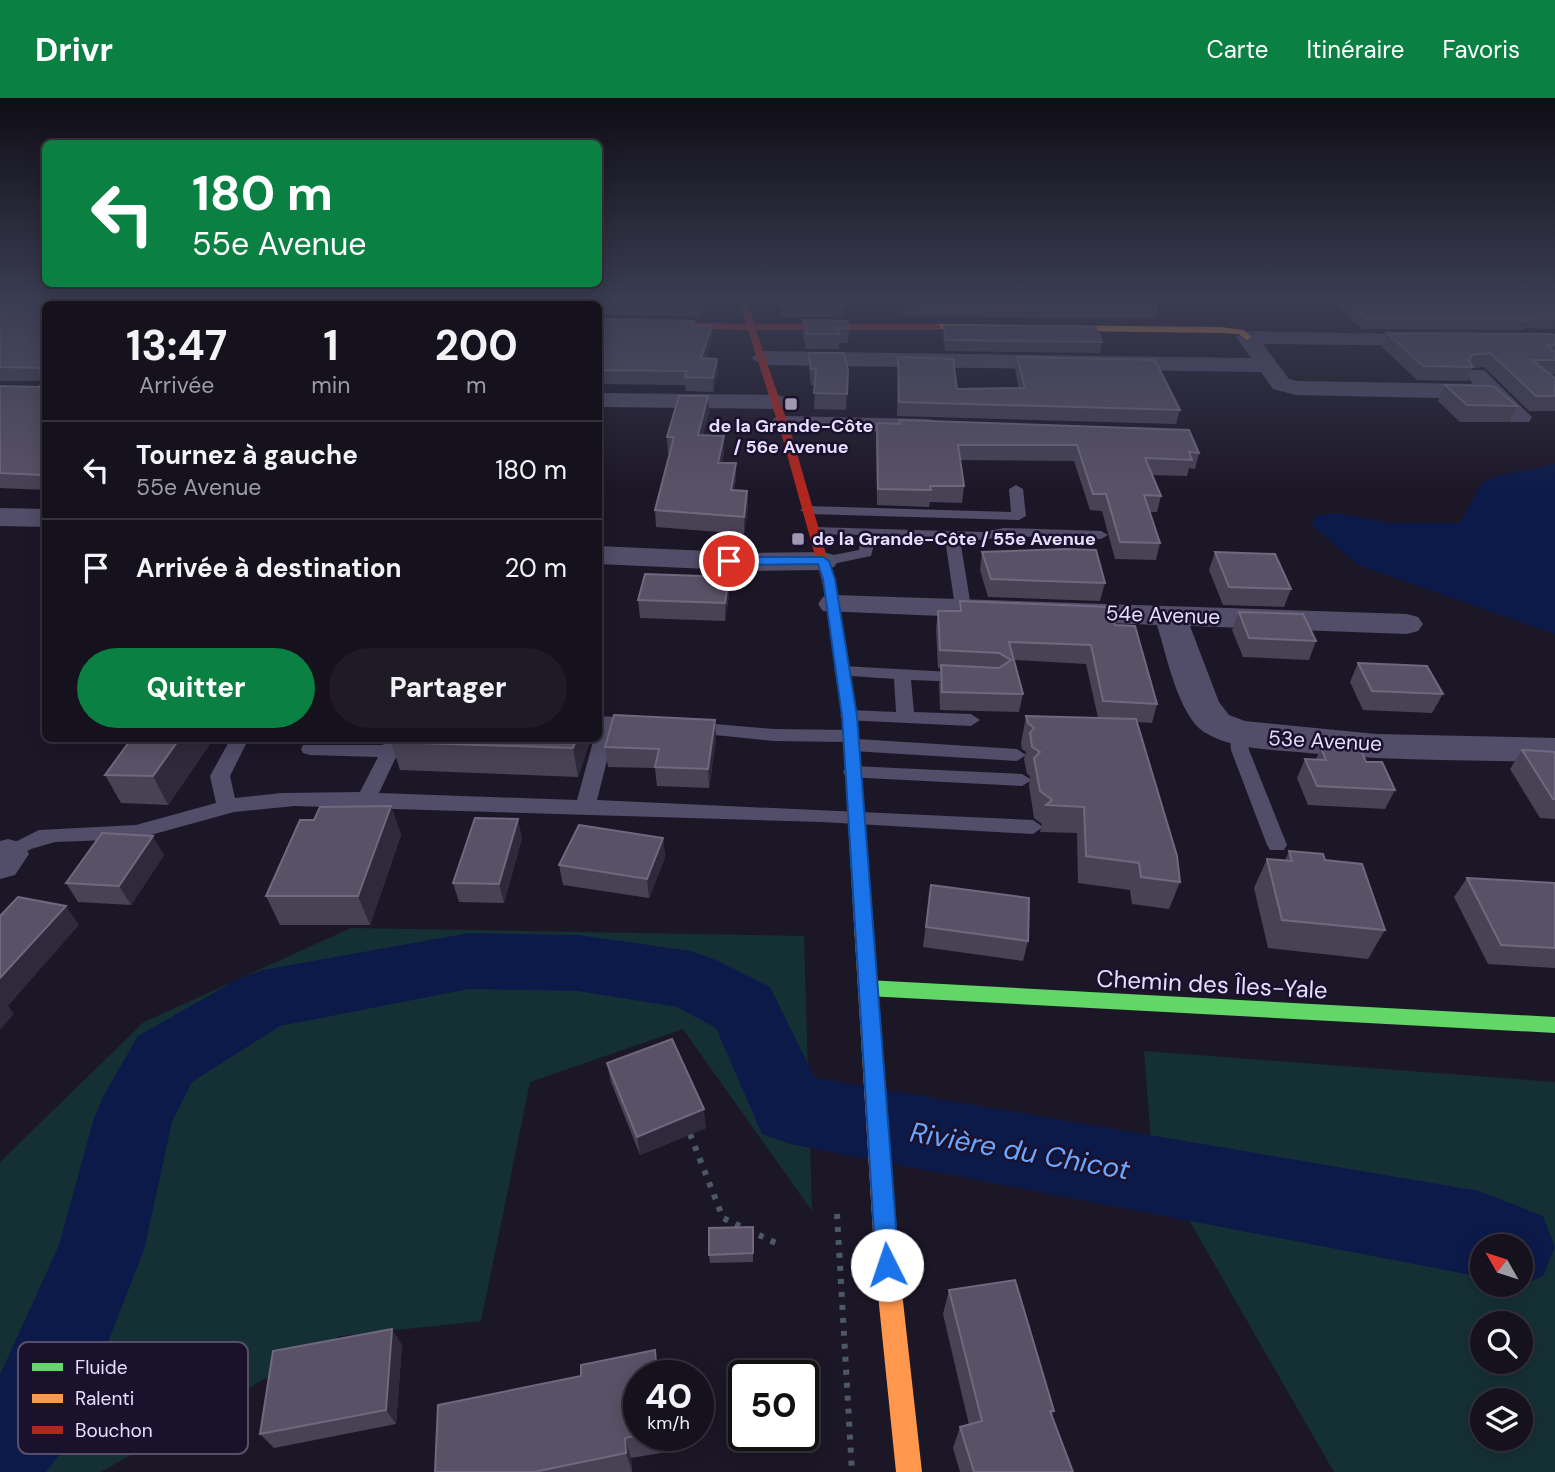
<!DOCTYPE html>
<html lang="fr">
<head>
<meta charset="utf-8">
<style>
	:root { --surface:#15111d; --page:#1e1a26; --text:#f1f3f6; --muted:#9d9da4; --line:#34313b; --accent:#0b8043 }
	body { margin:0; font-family:"DM Sans",sans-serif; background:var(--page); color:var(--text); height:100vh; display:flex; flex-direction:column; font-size:26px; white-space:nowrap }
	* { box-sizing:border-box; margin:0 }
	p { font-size:23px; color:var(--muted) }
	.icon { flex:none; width:38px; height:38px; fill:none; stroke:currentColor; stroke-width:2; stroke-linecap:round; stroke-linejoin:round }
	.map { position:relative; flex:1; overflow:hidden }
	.sheet { position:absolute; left:42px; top:203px; width:560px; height:441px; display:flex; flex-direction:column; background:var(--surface); border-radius:10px; box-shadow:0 4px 18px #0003,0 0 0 2px var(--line) }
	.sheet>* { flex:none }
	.banner { position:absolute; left:42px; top:42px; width:560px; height:147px; border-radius:10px; box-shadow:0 4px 18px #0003,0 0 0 2px var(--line); background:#0b8043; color:#fff; overflow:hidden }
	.needle { width:46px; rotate:309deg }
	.fabs { position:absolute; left:1470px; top:1136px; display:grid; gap:14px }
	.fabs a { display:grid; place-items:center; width:63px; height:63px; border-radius:50%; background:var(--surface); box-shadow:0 4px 18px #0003,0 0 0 2px var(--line); font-size:35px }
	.speed { position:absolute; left:623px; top:1262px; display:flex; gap:14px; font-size:35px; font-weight:700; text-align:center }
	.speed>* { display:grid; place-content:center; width:91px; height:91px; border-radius:50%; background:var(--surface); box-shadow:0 4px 18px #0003,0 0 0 2px var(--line); line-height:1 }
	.speed small { font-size:18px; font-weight:400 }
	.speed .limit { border:4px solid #111; border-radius:10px; background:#fff; color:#111 }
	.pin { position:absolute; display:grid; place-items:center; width:60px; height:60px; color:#fff; margin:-30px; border:4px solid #fff; border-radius:50%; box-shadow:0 2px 7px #0007 }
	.me { position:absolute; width:77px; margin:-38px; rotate:356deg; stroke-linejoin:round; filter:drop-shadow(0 0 5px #0008) }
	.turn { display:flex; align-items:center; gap:24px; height:147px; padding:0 35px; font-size:32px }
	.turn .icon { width:91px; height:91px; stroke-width:2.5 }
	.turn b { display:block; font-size:49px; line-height:60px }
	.eta { display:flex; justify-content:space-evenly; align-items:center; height:119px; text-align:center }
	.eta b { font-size:42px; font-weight:700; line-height:49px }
	.primary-button { display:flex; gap:14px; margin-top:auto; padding:14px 35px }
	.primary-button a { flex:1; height:80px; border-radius:42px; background:var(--accent); color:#fff; font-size:28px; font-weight:700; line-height:80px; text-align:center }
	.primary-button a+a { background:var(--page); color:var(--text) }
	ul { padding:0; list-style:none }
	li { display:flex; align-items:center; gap:21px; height:98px; padding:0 35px; border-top:2px solid var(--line) }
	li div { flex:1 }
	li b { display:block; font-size:26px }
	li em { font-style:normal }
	header { display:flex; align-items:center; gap:42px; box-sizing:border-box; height:98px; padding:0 35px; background:var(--accent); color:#fff }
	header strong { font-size:33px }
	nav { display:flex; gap:38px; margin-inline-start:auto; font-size:24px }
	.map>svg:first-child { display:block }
	.green { fill:#153035; fill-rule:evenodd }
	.water { fill:#0c1a4a }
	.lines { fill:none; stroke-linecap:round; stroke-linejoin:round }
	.river { fill:#0c1a4a; fill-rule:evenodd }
	.path { stroke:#4c5768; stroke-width:6; stroke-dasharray:5 8; stroke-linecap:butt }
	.lane { fill:#524d68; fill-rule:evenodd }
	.street { fill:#524d68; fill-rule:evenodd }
	.fast { fill:#63d668; fill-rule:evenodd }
	.slow { fill:#ff974d; fill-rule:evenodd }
	.jam { fill:#b3261e; fill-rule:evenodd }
	.wall { fill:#484255 }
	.shaded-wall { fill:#2f2a3b }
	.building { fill:#595267; stroke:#6f687f; stroke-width:2 }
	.route { fill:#1a73e8; stroke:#114b97; stroke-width:2 }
	.poi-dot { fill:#9f98b3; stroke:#1a112d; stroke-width:2.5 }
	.labels { text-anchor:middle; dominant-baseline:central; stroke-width:5; stroke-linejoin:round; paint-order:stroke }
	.far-poi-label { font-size:18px; font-weight:bold; fill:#e6ddff; stroke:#1a112d }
	.street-label { font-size:21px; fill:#e6ddff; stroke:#1a112d }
	.near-street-label { font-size:24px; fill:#e6ddff; stroke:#1a112d }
	.near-water-label { font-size:28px; font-style:italic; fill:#6ba7ff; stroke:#1a112d }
	.key { fill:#1a112d; stroke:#574e6c; stroke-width:2 }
	.key-label { font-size:19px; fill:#e6ddff }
</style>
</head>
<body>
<header>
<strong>Drivr</strong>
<nav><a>Carte</a><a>Itinéraire</a><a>Favoris</a></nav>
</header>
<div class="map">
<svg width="1555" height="1374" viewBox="0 0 1555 1374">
	<rect width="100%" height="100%" fill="#1c1727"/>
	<g class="green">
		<path d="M351,830L804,838L812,1113L683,931L530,984L481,1223L340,1238L101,1374H0V1064L144,924Z"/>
		<path d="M1144,953L1555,984V1374H1334L1192,1127L1153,1068ZM1482,1148H1521V1186H1482ZM1482,1225H1521V1264H1482ZM1482,1302H1521V1340H1482Z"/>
	</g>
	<path class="water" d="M1555,366V536L1358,467L1312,427L1315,418L1338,415L1387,425H1460L1482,385L1500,377Z"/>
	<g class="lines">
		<path class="river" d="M469,835L578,837L691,853L716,862L770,889L815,980L1479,1093L1543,1118L1555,1149L1543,1178L1512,1191L1501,1186H1521V1148H1482V1179L790,1046L762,1036L716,930L677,909L578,893L469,891L280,928L192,984L172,1024L144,1152L69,1344L46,1374H0V1277L59,1147L94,1020L105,995L138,938L238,881L263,872Z"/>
		<g class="path">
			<path d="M690,1036L723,1120L780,1147"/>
			<path d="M837,1116L852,1374"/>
		</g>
		<g class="lane">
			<path d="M767,201H833L828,204H772Z"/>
			<path d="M1016,387L1023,391L1026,418L1019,422L807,416L800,412L807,408L1011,414L1009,391Z"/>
			<path d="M814,429L983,434L1004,430L1101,433L1108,437L1101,441L1004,438L983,442L960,441L971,509L963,514L955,509L945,441L876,438L871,458L823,468L815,463L818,460L859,452L861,437L809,436V430Z"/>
			<path d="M843,568L969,575L972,579L963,584L911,582L914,614L971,616L980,622L971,628L843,622L840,618L849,612L896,614L894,581L837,577L834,573Z"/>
			<path d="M598,618L637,620L646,626L637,632L615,631L597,702L1033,722L1043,729L1033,736L822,724L295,708L234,714L136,741L55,744L31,751L8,763L0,760L1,751L39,732L136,727L216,705L210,678L231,640H249L230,678L235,700L282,695L360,694L378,659L310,657L303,655L301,651L303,647H383L387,640H405L379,695L577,702L594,640H598Z"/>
			<path d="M691,624L774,631L850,632L856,634L857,641L1017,651L1026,657L1017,663L852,653L845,651V644L774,643L685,634L682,630Z"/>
			<path d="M1239,629L1248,635L1249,652L1287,747L1284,752H1270L1267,747L1231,652L1230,635Z"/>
			<path d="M853,668L1022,676L1032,682L1022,688L846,679L843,674L846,669Z"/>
		</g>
		<g class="street">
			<path d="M1247,233L1446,237L1449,242L1438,248L1263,246L1289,281L1297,283L1473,286L1465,277L1468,272H1484L1532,319L1529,324H1511L1487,301L1296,297L1273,291L1261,274L762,267L751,260L762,253L1251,260L1236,239Z"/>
			<path d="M598,295L777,297L785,299L789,304L785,309L777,311L598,309Z"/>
			<path d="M783,318L928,321L937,323L940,328L937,333L928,335L774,330L771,325L774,320Z"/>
			<path d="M0,410L46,411V429L0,428Z"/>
			<path d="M598,448L752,455L823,454L834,457L838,463L834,469L823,472L752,473L598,466Z"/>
			<path d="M834,497L1407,516L1418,519L1423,526L1418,533L1407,536L1190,528L1219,604L1229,617L1245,623L1376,636L1555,640V664C1469,662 1383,663 1298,654C1269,652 1229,650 1204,634C1178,617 1166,555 1157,527L823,513L818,506L823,499Z"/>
			<path d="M8,741L23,745L29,756L15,777L0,781V743Z"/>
		</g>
		<g class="fast">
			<path d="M831,490L837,494L856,618L872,826L869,831L863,833L857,831L854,826L842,618L825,494Z"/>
			<path d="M867,882L1555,919V935L867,898L860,895L858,890L860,885Z"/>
		</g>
		<g class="slow">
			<path d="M937,226L1221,229L1244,232L1251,239L1247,242L1239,236L1221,235L934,231L933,229Z"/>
			<path d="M863,819L869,821L872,826L899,1167L922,1374H896L875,1167L854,826L857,821Z"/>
		</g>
		<path class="jam" d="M738,201H746L755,226H937L941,229L937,232H756L792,338L837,494L836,497H826L825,494L782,338L748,232L598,228V222L746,226Z"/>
	</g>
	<g class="wall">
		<path d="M705,201V208L701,219L598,216V206H46V392L0,390V288L39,289L42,286V283H0V204Z"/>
		<path d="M782,201H851V203H843V219H781V207Z"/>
		<path d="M892,201H1156L1158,211L1156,221L903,218V204H893Z"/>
		<path d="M1328,201H1555V231L1525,230L1524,232L1362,231Z"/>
		<path d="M598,221L694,223V228H712V241L706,261H717L718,274L713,294L686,293L685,287L598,286Z"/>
		<path d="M803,222L849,230L848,245H839V251H806L803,237Z"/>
		<path d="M944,228L1102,244L1100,255L945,253L943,238Z"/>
		<path d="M1387,235L1555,237V276H1550L1555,281V313H1529L1484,269L1473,270L1467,283L1417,282L1382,249Z"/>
		<path d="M809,255L848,272L846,312L814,311L815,287H811L809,270Z"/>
		<path d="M898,259L957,291L1019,290L1015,273L1017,259L1180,312L1176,326L897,318Z"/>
		<path d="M1445,287L1517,308L1509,324H1460L1438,303Z"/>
		<path d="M709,313L703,337L724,338V353L722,365L736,381L734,392L747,393L748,409L744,436L656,429L655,412L670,355H668L667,339Z"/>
		<path d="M877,325L1199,355L1195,371L1189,370L1187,378L1152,377L1161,398L1157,414H1150L1160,445L1156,462L1115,461L1102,413L1090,412L1074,363L960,362L964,388L962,405L930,404L929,409L877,407L876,341Z"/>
		<path d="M982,454L1105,485L1100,503L988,499L980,472Z"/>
		<path d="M1215,454L1291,491L1284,509L1223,507L1209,472Z"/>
		<path d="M729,497L725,523L640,520L638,502Z"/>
		<path d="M960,503L1115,527L1157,606L1152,625L1137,624L1180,784L1169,811L1132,806L1130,792L1078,785L1077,735L1040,734L1042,726L1034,720L1029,687L1030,678L1027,676L1024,661L1026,654L1022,651L1021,645L1026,618L1098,620L1086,566L1014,562L1023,596L1019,614L940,612L939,586L941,570H938L936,531L938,513H959Z"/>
		<path d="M1239,514L1316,543L1309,562L1243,559L1232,532Z"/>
		<path d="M1358,565L1443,596L1432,615L1363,612L1350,584Z"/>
		<path d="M214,640L168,707L121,705L105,677Z"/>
		<path d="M591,640L578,679L400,672L391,644Z"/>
		<path d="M716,641L709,690L657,688L655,670L608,669L605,649Z"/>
		<path d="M1321,650L1366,664L1395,692L1385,711L1308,707L1297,680L1305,661H1316Z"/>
		<path d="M1522,652L1555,654V721L1540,720L1510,671Z"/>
		<path d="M391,708L401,737L370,827H280L266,798L314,722Z"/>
		<path d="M522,740L504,805L459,804L453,785Z"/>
		<path d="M663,740L665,759L649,800L563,787L559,767Z"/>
		<path d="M1289,753L1325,762L1385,832L1368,861L1268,850L1254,790L1267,761L1285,763Z"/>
		<path d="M164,757L131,807L78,804L66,785Z"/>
		<path d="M1467,780L1555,785V870L1488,866L1454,799Z"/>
		<path d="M931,787L1028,843L1023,863L923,849Z"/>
		<path d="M607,965L706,1030L640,1057L611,984Z"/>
		<path d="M753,1129V1164L710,1165L709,1157Z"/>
		<path d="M949,1192L1054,1313L1052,1317L1073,1374H960L953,1350L960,1329L969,1327L943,1216Z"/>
		<path d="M402,1247L396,1326L274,1350L260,1336Z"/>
		<path d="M655,1252L659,1278H639V1337H665L667,1354L631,1360L632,1374H435L581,1278Z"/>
	</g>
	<g class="shaded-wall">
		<path d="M703,201H705V208L701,219V206Z"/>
		<path d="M712,228V241L701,274V260Z"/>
		<path d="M717,261L718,274L713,294V280Z"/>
		<path d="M708,298L709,313L699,353L698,337Z"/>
		<path d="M724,338V353L719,381L718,365Z"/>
		<path d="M736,365V381L731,408V392Z"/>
		<path d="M46,373V385L41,377Z"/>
		<path d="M747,393L748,409L744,436V419Z"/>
		<path d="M729,479V497L725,523V505Z"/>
		<path d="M715,622L716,641L709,690L708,671Z"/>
		<path d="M180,640H214L168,707L153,678Z"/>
		<path d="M577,640H591L578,679L573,650Z"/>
		<path d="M391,708L401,737L370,827L358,798Z"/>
		<path d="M518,721L522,740L504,805L499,786Z"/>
		<path d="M153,738L164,757L131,807L119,788Z"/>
		<path d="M663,740L665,759L649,800L647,781Z"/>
		<path d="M66,808L79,827L8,908L14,916L0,932V880Z"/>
		<path d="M704,1011L706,1030L640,1057L637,1039Z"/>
		<path d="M392,1231L402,1247L396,1326L386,1312Z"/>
		<path d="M655,1252L659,1278H657Z"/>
		<path d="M663,1337H665L667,1354Z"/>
		<path d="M625,1340L631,1360L632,1374L626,1355Z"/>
	</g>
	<g class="building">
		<path d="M43,201H703L701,206L597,204L596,206H46V373L41,377L0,375V288L39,289L42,286L40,270L0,269V204H42Z"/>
		<path d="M782,201H842L844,207H781Z"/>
		<path d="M904,201H1156L1158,211L904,208Z"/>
		<path d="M1342,201H1555V220H1527L1529,222L1366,221Z"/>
		<path d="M598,221L694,223L692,228H712L701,260L717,261L713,280L685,279L687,273L598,272Z"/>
		<path d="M803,222L847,223L849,230H838L840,236H807Z"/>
		<path d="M944,228L1096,229L1102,244L946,242Z"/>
		<path d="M1387,235L1553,236L1555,237V247H1547L1555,254V262H1532L1555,280V289H1554L1555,298H1536L1490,255L1472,257L1469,263L1473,269L1423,268Z"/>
		<path d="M809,255H844L848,272L847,296L814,295L816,271H811Z"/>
		<path d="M898,259L953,261L957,291L1025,290L1017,259L1155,262L1180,312L899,304Z"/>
		<path d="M1445,287L1493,288L1517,308L1467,307Z"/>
		<path d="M679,298H708L698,337L724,338L718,365H736L731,392L747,393L744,419L655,412L674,339H667Z"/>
		<path d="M899,322L1189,332L1199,355L1189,354L1192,362L1145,360L1161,398L1144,397L1160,445L1120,444L1106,396H1093L1077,347H958L964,388H930L931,392L878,391L877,325L900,326Z"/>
		<path d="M1065,451L1096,452L1105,485L991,481L982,454Z"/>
		<path d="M1215,454L1275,456L1291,491L1229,489Z"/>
		<path d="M645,476L729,479L725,505L638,502Z"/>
		<path d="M960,503L1111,509L1115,527L1135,528L1157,606L1103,603L1091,547L1009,544L1023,596L942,594L941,567L999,570L1011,562L999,555L940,552L938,513H961Z"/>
		<path d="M1239,514L1303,516L1316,543L1249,540Z"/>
		<path d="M1358,565L1427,568L1443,596L1372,593Z"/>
		<path d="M614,617L715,622L708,671L655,669L659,651L605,649Z"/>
		<path d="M1026,618L1136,621L1177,758L1180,784L1141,779L1139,765L1086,758L1084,709L1046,707L1052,702L1040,693L1034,660L1040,654L1032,649L1030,635L1034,630L1028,625Z"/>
		<path d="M132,640H180L153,678L105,677Z"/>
		<path d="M392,640H577L573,650L391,644Z"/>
		<path d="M1321,650L1361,652L1366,664H1382L1395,692L1317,688L1305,661L1326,662Z"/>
		<path d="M1522,652L1555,654V701H1553Z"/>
		<path d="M391,708L358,798H266L300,722H314L320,709Z"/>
		<path d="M475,720L518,721L499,786L453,785Z"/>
		<path d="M579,727L663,740L647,781L559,767Z"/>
		<path d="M102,735L153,738L119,788L66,785Z"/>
		<path d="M1289,753L1323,756L1325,762L1362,766L1385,832L1282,822L1267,761L1292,763Z"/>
		<path d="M1467,780L1555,785V850L1501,847Z"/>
		<path d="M931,787L1029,800L1028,843L926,829Z"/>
		<path d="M18,799L66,808L0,880V818Z"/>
		<path d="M672,941L704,1011L637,1039L607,965Z"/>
		<path d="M753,1129V1155L709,1157V1130Z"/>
		<path d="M1015,1182L1054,1313H1050L1073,1374H974L960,1329L982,1323L949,1192Z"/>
		<path d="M392,1231L386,1312L260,1336L273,1253Z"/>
		<path d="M655,1252L657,1278H639V1337L625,1340L626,1355L534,1374H435L438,1307L581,1278V1267Z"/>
	</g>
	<linearGradient id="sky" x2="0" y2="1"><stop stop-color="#0f0d15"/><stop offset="0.51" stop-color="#3a3c52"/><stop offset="1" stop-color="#3a3c52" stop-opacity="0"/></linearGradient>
	<rect width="1555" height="393" fill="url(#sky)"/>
	<path class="route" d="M823,459L829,463L835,481L857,618L899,1167L896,1175L887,1178L879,1175L876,1167L842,618L823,481L818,466L729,467L723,463L729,459Z"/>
	<g class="poi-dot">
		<rect x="784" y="299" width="14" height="14" rx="3.5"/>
		<rect x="791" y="434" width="14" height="14" rx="3.5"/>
	</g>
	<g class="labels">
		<g class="far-poi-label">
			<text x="791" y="328">de la Grande-Côte<tspan x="791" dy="21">/ 56e Avenue</tspan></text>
			<text x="812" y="441" text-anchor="start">de la Grande-Côte / 55e Avenue</text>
		</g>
		<g class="street-label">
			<text transform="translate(1163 517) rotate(2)">54e Avenue</text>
			<text transform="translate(1325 643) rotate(3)">53e Avenue</text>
		</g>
		<g class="near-street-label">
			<text transform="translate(1212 886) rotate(3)">Chemin des Îles-Yale</text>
		</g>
		<g class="near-water-label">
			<text transform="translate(1020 1053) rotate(10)">Rivière du Chicot</text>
		</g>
	</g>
	<rect x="18" y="1244" width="230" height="112" rx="10" class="key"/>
	<rect x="32" y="1265" width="31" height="8" fill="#63d668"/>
	<rect x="32" y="1296" width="31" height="9" fill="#ff974d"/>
	<rect x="32" y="1328" width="31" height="8" fill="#b3261e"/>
	<g class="key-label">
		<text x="75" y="1276">Fluide</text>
		<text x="75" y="1307">Ralenti</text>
		<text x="75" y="1339">Bouchon</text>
	</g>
</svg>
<div class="fabs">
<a><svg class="needle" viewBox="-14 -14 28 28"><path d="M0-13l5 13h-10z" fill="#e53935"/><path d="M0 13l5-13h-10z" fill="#9d9da4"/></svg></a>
<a><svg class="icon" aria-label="search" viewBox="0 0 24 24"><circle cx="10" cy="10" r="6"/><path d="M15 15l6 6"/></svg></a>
<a><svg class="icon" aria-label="layers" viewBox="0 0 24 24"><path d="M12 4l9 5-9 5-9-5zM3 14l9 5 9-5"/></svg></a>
</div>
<div class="speed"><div>40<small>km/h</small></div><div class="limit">50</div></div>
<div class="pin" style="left:729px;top:463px;background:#d93025"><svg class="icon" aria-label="arrive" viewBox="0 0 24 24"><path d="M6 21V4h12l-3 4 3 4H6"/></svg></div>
<svg class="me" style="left:887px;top:1167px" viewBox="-20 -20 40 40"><circle r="19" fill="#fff"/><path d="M0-13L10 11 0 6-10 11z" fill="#1a73e8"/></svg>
<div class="banner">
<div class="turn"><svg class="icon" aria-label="left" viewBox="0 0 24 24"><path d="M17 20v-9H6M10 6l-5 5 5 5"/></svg><div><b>180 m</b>55e Avenue</div></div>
</div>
<section class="sheet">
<div class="eta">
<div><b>13:47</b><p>Arrivée</p></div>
<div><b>1</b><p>min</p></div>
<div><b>200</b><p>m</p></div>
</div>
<ul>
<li><svg class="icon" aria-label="left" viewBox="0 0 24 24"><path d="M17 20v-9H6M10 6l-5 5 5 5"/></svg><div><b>Tournez à gauche</b><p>55e Avenue</p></div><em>180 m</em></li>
<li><svg class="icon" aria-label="arrive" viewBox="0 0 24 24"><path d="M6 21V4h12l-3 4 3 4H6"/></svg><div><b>Arrivée à destination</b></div><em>20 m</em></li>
</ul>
<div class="primary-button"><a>Quitter</a><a>Partager</a></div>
</section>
</div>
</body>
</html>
